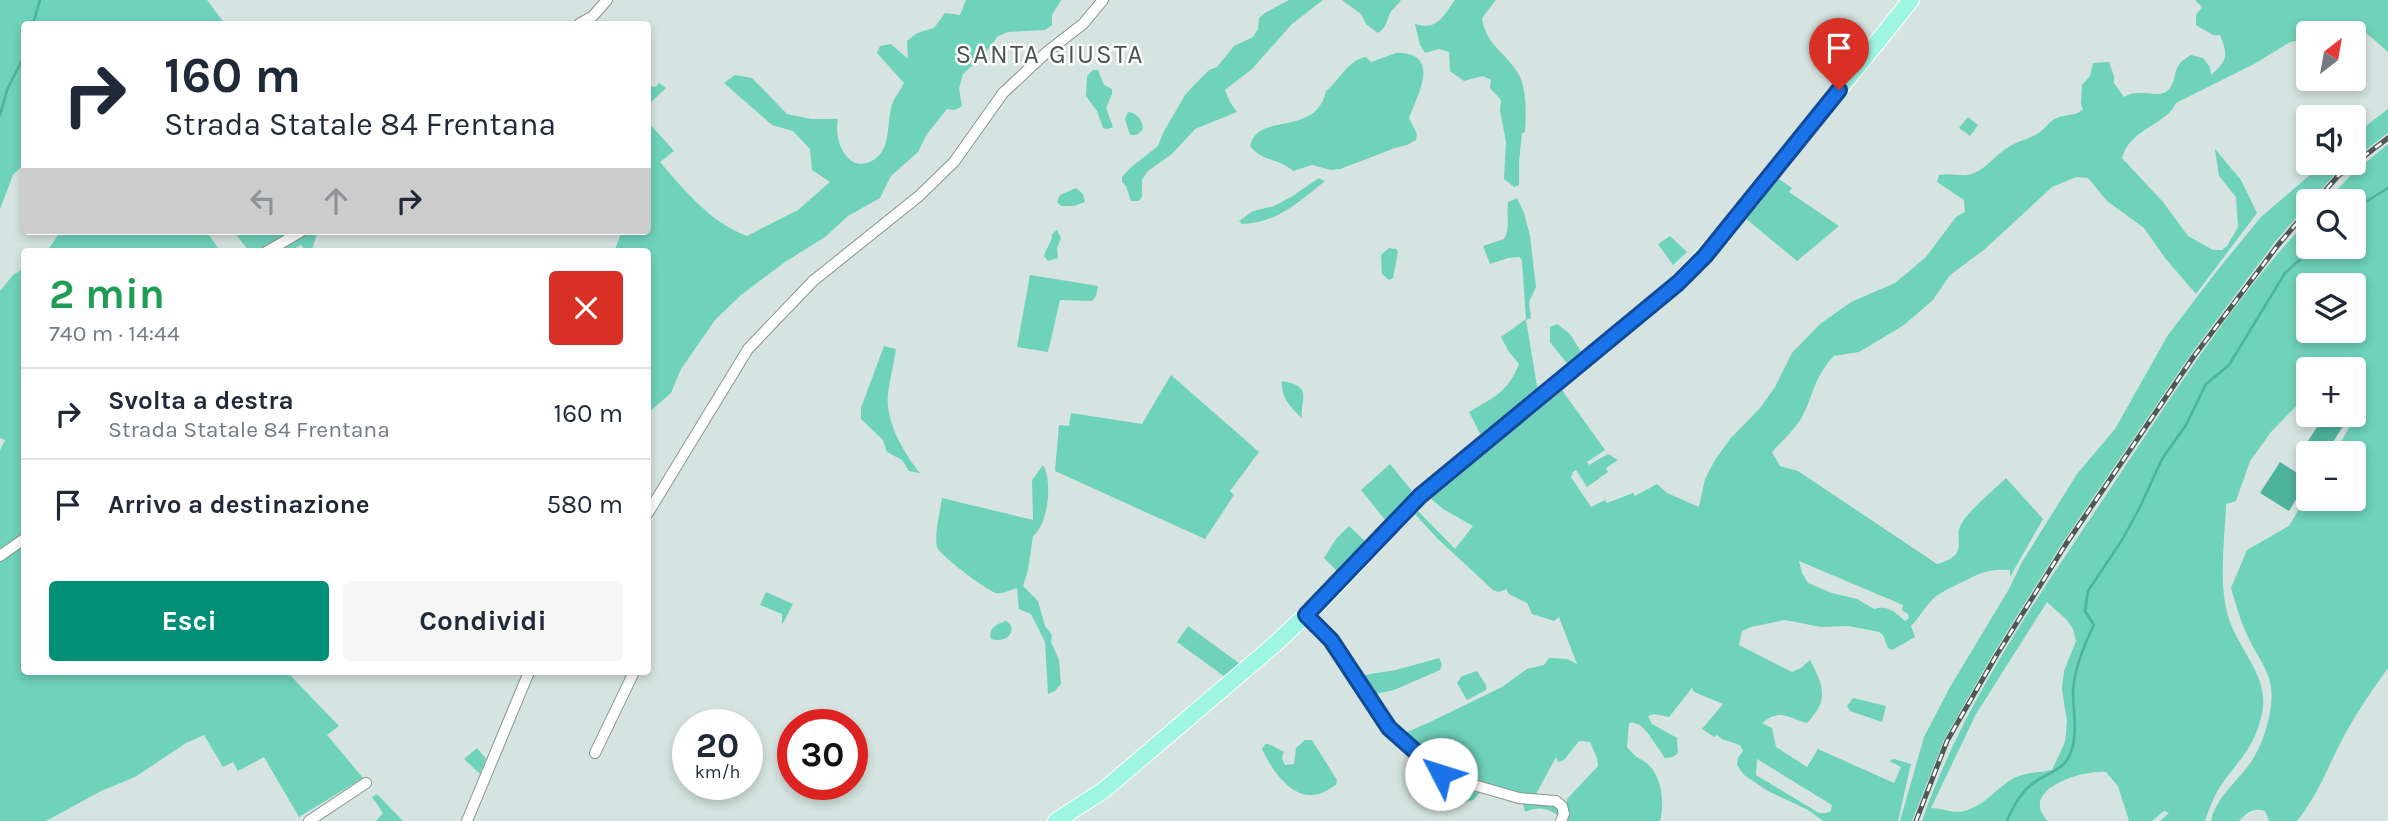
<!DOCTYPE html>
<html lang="it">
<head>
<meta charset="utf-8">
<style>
	:root { --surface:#fff; --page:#f6f6f7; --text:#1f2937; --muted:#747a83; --line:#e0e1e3; --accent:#028f78 }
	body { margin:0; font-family:Karla,sans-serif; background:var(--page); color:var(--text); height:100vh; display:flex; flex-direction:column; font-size:26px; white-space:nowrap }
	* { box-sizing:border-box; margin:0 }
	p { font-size:23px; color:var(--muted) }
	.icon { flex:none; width:38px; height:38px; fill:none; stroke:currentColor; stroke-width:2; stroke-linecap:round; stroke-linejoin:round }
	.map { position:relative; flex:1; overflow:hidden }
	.drawer { position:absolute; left:21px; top:248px; width:630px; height:427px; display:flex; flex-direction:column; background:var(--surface); border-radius:7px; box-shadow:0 4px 10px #0003 }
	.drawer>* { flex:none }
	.hud { position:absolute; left:21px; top:21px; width:630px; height:214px; border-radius:7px; box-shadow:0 4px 10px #0003; background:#fff; color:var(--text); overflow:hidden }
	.needle { width:46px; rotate:31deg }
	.tools { position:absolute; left:2296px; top:21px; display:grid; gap:14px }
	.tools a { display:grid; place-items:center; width:70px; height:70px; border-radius:7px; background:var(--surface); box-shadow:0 4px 10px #0003; font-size:35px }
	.speed { position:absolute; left:672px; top:709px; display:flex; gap:14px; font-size:35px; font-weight:700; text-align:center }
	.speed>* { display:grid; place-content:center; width:91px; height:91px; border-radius:50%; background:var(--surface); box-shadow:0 4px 10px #0003; line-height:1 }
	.speed small { font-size:18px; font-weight:400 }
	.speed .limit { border:10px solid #d22; background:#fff; color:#111 }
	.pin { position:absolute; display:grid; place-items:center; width:60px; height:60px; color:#fff; margin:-72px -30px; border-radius:50% 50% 50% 0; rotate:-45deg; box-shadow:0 0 7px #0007 }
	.pin .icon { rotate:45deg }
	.me { position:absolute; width:77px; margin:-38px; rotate:310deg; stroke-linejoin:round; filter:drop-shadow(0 0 5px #0008) }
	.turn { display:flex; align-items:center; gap:24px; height:147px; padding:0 28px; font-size:32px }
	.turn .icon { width:91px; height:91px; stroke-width:2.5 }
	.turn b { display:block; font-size:49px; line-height:60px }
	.lanes { display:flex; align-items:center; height:66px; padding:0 28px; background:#0003; justify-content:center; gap:35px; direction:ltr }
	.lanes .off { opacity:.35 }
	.round { display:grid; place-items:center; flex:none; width:74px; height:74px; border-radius:7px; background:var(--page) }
	.headline { display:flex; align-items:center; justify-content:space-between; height:119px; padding:0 28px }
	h1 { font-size:42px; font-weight:700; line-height:52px; color:#1e9e55 }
	.button { display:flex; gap:14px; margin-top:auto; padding:14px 28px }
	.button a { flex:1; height:80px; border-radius:7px; background:var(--accent); color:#fff; font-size:28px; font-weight:700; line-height:80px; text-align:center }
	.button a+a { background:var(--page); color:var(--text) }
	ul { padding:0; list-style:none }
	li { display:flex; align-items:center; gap:21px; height:91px; padding:0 28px; border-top:2px solid var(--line) }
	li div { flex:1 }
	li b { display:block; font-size:26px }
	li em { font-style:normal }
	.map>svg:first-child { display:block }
	.green { fill:#6fd2bb; fill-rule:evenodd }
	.water { fill:#4eb39d }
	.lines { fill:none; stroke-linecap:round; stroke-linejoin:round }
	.stream { stroke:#4eb39d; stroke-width:2.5 }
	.street-casing { stroke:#879591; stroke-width:12 }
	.primary-casing { stroke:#fff; stroke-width:18 }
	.street { stroke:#fff; stroke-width:10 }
	.primary { stroke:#9df5e2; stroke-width:16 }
	.rail-casing { stroke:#505855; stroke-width:5 }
	.rail { stroke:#fff; stroke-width:2.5; stroke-dasharray:8; stroke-linecap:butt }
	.route-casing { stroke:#114b97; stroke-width:18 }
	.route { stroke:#1a73e8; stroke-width:12 }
	.labels { text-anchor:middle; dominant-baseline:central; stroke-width:5; stroke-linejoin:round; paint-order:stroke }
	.quarter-label { font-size:26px; letter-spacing:2px; fill:#495652; stroke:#fff }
</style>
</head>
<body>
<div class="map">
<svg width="2388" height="821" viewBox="0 0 2388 821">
	<rect width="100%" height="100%" fill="#d5e4e0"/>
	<g class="green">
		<path d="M0,0H207L225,24H24V164L13,175L0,209Z"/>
		<path d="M966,0H1061L1052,15V25L1045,30L1008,32L998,36L982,57L963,74L959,89L962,106L955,110L947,109L927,134L918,152L891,176L880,198L848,216L825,237L785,262L741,295L715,320L681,369L671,393L648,413V252H614L622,231H648V122L674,151L660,162C685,191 711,223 747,236L798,210L830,182L812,170L810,149L793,131L772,125L724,83L735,75L752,78L787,114L811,119H838C833,140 848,177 875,159C892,148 886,119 893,102C895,96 901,90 904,83L877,53L880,46L891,44L908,59L907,41L917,33L934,28L945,13L960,15Z"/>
		<path d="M1289,0H1323L1292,24L1252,69L1225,90L1230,102L1237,112L1195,129L1172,154L1148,171L1142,180V196L1139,201H1131L1126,186L1122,182V177L1130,168L1158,146L1163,133L1185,95L1196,83L1209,70L1217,67L1234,46L1253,37L1258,29L1259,18L1265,13Z"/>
		<path d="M1342,0H1401C1398,5 1393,8 1390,13C1386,22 1387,27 1378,33L1366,24L1361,14Z"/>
		<path d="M1455,0H1496L1482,18C1486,47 1509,54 1520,77C1527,93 1526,116 1525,132L1522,133L1519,162V185L1514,187L1504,179L1506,142L1500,110L1501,100L1490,88L1491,80L1483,76L1464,81L1450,71L1449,52L1439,49L1425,53L1420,45L1415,24C1438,31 1443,16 1455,0Z"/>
		<path d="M2195,0H2388V52L2355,23L2344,33H2308V39L2290,42L2254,64L2176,103C2168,124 2130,128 2122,158L2163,202L2188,236L2213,250H2222L2227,246L2238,227L2236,197L2219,176L2215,149L2241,180L2257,213L2196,294L2165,258L2144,228L2107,201L2088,178L2076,177L2052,187L1985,249L1950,275L1933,300L1904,325L1859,352L1834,356C1813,378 1814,395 1801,419C1793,431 1782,441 1772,452L1780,466L1798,471L1937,564C1944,562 1951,560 1956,554C1962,545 1956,535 1960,527C1966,512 1993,491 2006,478L2043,519L2010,577V570C1986,568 1977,575 1956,585C1948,589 1939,593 1932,600C1924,608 1919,618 1911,626L1915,637L1892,650L1888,648L1883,635L1879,632L1849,626L1821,627L1785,620L1751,627L1742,631L1739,645L1792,672L1801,668L1810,660C1823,685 1830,700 1807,723C1787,718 1781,708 1762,723L1772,728L1776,747L1807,767L1818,749L1894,783L1901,767L1889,761L1894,759L1911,764L1898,821H1823L1808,810L1768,791L1744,775L1737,765L1738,758L1743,751L1740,745L1722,739L1717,735L1714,737L1702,729L1723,704L1694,692L1692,688L1669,717L1654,714L1648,716L1652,724L1677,738L1678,753L1673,757L1665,758L1647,732L1640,725L1632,722L1629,724L1627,747C1633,755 1637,757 1645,762C1662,774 1665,802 1660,821H1564L1567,799L1598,766L1597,758L1590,742L1579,741L1564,760L1558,762L1556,757L1535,796C1510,794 1456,783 1436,768C1422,757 1410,743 1396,731L1407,732L1428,723L1502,687L1527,669L1544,665L1549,658L1567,659L1577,664L1559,617L1554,621L1532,614L1527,603L1509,594L1506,589L1499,592L1493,590L1438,539L1412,511L1415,508L1455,549L1473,526L1443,509L1428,496L1559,386L1605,450L1587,462L1589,465L1608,454L1618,460L1606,468L1608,472L1587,487L1576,470L1573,472L1571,477L1591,507L1605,500L1607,503L1633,493L1635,496L1657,484L1667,493L1699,507L1705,479L1715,460L1730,439L1760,408L1775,387L1792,353L1820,324L1851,302L1895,283L1926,257L1956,217L1965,212L1964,200L1937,182L1939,175C1950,173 1957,176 1967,175C1983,173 1994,156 2007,148C2016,141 2027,140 2037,134C2043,131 2047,124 2053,120C2063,113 2074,118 2083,109L2081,105L2082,85L2090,76L2093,63L2109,62L2114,76V83L2124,97C2140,87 2158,99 2167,91C2175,85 2174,73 2178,66C2181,61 2186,58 2191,55L2203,58L2210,67L2211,75C2228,60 2228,55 2220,35H2213L2196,25V15L2202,7ZM1799,561L1903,605L1902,610L1908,614L1909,618L1905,621C1894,612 1889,605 1874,609L1857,599L1832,593L1808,583L1802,573ZM1757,759L1832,805L1831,811L1826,813H1819L1756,775Z"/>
		<path d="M1396,53C1443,52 1417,96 1409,118L1417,134L1416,140L1407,145L1395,148L1340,169L1331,170L1312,165L1293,171C1278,158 1263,162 1250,146C1258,111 1316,138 1326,91C1338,82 1349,59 1366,57L1371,62Z"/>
		<path d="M1093,70H1098L1104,85L1112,89V94L1106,108L1113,127L1107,129L1103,128L1097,111L1086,96L1087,76Z"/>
		<path d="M659,83L666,88L648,105V85L653,87L657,86Z"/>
		<path d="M2388,109V133L2354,159V135Z"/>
		<path d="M1128,112C1136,112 1143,121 1143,129L1137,135H1130L1125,119Z"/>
		<path d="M1968,117L1978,125L1970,136L1959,128Z"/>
		<path d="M2388,144V668C2372,690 2357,712 2344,736C2328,766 2319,794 2297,821H2269L2265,811C2254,807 2246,813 2239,821H2211C2216,796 2240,780 2253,759C2264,741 2274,710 2271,687C2269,670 2256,654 2249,639C2241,623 2236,605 2231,588L2247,550L2289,526L2308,494V499H2354V453H2334L2352,423L2356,385L2354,383V369H2308V394L2271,432L2250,461L2236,501L2226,504C2225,540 2218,580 2228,616C2238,650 2270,676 2262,714C2255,744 2244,755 2226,778C2216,791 2210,806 2205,821H2160L2169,813L2164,811L2152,821H2129L2118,786L2106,772C2082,770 2017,790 2048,821H1922C1965,697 2044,589 2116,480C2176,390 2234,299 2308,220V247H2354V201H2326L2353,173ZM2354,285V331H2308V285ZM2047,602L2067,620L2073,629L2076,641L2064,671L2062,689L2067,722L2065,742L2052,770C2040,773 2026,772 2014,778C1996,788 1985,806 1964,811C1953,814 1942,808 1931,808L1976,714Z"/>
		<path d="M2324,163H2349L2336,173L2311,201H2308V204L2275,242L2191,354L2063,542L1993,654L1944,740L1912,821H1900L1924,737L1950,687L2009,589L2022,562L2077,474L2115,429L2168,335L2216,272L2261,217Z"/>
		<path d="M1776,177L1792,188L1789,192L1839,226L1797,261L1744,217Z"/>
		<path d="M1319,178L1325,181C1299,202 1277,223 1242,224L1239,221L1253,211L1274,206L1291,197Z"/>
		<path d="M1076,188L1083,194L1085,202L1074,206H1061L1057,202L1060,195Z"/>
		<path d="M1517,198L1524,213L1530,236L1536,287L1529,302L1531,318L1526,320L1538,392L1482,437L1469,412C1493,398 1508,392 1519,364L1509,352L1501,337L1526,319L1522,261L1520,257L1508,258L1490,264L1483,246L1504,239C1511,227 1506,216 1508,202Z"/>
		<path d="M1057,230L1061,238L1057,248L1058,258L1048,261L1044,256C1046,248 1052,243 1052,234Z"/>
		<path d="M61,231H206L221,252H42L50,247Z"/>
		<path d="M233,231H298L261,252H250Z"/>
		<path d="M307,231H318L311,252H307L301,245L288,252H271L299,239Z"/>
		<path d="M1670,236L1687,252L1673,265L1658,244Z"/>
		<path d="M1389,248L1396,249L1398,252L1393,278L1389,280L1382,274L1381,255Z"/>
		<path d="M24,268V535L0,552V450L5,440L0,438V291L13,275Z"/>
		<path d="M1030,275L1098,286L1096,296L1092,301L1060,300L1048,352L1017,347Z"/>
		<path d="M1557,324L1570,334L1583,355L1569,366L1550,342V327Z"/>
		<path d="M884,346L896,349C894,363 890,378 888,393C885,421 903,452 920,473L909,471L902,460L887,452L883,440L861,419V408Z"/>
		<path d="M1171,375L1259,452L1230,491L1234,495L1205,539L1055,471L1059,425L1069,426L1071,413L1142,424Z"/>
		<path d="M1282,381C1314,386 1300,399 1302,418C1291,408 1280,396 1282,381Z"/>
		<path d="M1390,464L1412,491L1386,521L1361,490Z"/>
		<path d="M1043,465C1053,481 1048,525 1033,536L1028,570L1023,586L1038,601L1045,626L1052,635L1051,642L1059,660L1061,684L1055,691L1048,694L1045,642L1031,614L1019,609L1017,588C1011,590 1003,594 996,593C988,591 939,555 937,547C934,533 940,513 942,498L1033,520L1032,480Z"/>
		<path d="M1349,526L1366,542L1338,572L1324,558L1336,539Z"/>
		<path d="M24,542V672H287L339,726L327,735L363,778L299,817L264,757L238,771L233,762L223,767L204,735L186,743L135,777L101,791L46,821H0V559Z"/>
		<path d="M766,592L793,604L782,625V614L760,605Z"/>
		<path d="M1006,621L1011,625C1014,638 1002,642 991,639C988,628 997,624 1006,621Z"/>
		<path d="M1188,626L1240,664L1225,677L1177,642Z"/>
		<path d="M1439,658L1442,664L1440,670L1394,690L1371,695L1358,676L1396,670Z"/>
		<path d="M1477,671L1486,685V690L1467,700L1457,683L1462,676Z"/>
		<path d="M1853,698L1886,706L1882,722L1850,711L1847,706Z"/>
		<path d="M1305,740H1312L1337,780L1336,785C1328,790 1319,796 1309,795C1289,795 1268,765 1262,748L1266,744C1273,744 1277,750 1284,751L1282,758L1285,765L1294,764L1296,748Z"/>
		<path d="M477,748L486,759L480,774L464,759Z"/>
		<path d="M1467,784L1484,788L1473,800L1463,803L1460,795Z"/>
		<path d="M377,794L402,820L403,821H376L383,813L372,797Z"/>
		<path d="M1522,800L1549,801L1560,809L1559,816C1548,808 1538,806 1525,812Z"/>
	</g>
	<g class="water">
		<path d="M2325,415H2338L2347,420L2326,453H2321L2306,444Z"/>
		<path d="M2280,462L2308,480L2289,511L2260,493Z"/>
	</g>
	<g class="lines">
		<g class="stream">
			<path d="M33,24L40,0"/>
			<path d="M0,115L7,90L24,56"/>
			<path d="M2354,209L2388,188"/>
			<path d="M2007,821C2013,807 2019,795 2031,785C2045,773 2065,771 2071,752C2078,734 2073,711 2073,692C2074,669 2084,645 2094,625L2085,611L2088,591L2122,540L2140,507L2162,459L2186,425L2206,384L2229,365L2285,273L2314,247"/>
		</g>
		<g class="street-casing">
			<g id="street">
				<path d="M579,24L593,16L607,0"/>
				<path d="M266,252L302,231"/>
				<path d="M648,513L748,349L813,281L919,196L954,162L1003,93L1048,51L1083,24L1103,0"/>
				<path d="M0,556L24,539"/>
				<path d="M1306,616L1331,640L1389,728L1426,764L1441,774L1453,779L1519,798L1556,801L1562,806L1564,814L1561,821"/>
				<path d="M595,753L634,672"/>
				<path d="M309,821L366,783"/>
				<path d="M467,821L529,672"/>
			</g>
		</g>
		<g class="primary-casing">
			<path id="primary" d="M1056,821L1104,790L1274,645L1322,600L1420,496L1678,283L1719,239L1911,0"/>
		</g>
		<use href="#street" class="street"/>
		<use href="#primary" class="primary"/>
		<g class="rail-casing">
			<g id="rail">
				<path d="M2316,201L2338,176L2388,138"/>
				<path d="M1916,821L1947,741L1996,656L2066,544L2194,356L2278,245L2308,210"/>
			</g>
		</g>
		<use href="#rail" class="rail"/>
	</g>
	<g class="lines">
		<g class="route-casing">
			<path id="route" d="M1441,774L1389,728L1331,640L1306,615L1420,496L1678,283L1705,256L1839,90"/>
		</g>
		<use href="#route" class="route"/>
	</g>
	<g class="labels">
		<g class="quarter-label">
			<text x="1050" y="54">SANTA GIUSTA</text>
		</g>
	</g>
</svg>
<div class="tools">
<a><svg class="needle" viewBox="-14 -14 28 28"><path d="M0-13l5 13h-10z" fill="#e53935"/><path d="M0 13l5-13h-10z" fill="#747a83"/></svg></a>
<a><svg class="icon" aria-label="sound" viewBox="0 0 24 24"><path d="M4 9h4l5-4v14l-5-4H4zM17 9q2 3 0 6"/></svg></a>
<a><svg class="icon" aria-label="search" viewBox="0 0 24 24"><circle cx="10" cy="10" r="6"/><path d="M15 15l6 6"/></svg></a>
<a><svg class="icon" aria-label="layers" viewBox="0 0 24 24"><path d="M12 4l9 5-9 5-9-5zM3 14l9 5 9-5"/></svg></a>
<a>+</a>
<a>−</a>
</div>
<div class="speed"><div>20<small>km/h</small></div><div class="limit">30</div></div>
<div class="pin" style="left:1839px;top:90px;background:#d93025"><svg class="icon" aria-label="arrive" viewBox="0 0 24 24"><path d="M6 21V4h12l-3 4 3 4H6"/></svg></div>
<svg class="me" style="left:1441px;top:774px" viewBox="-20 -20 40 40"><circle r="19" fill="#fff"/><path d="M0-13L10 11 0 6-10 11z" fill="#1a73e8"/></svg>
<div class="hud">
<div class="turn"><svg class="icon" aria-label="right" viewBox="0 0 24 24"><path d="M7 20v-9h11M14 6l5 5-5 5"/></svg><div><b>160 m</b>Strada Statale 84 Frentana</div></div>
<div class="lanes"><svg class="icon off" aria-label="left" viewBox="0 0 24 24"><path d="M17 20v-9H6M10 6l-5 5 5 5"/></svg><svg class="icon off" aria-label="ahead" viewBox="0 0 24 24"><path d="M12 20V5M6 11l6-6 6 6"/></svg><svg class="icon" aria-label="right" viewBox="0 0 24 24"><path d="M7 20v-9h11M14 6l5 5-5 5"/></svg></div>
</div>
<section class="drawer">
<div class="headline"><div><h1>2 min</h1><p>740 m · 14:44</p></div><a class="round" style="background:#d93025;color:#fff"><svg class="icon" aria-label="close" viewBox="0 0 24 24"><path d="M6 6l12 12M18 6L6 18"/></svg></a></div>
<ul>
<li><svg class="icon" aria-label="right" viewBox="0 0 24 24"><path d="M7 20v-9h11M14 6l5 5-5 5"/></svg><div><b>Svolta a destra</b><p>Strada Statale 84 Frentana</p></div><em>160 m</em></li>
<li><svg class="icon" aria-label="arrive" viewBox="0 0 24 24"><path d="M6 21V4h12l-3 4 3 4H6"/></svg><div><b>Arrivo a destinazione</b></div><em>580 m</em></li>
</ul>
<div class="button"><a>Esci</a><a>Condividi</a></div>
</section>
</div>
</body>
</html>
